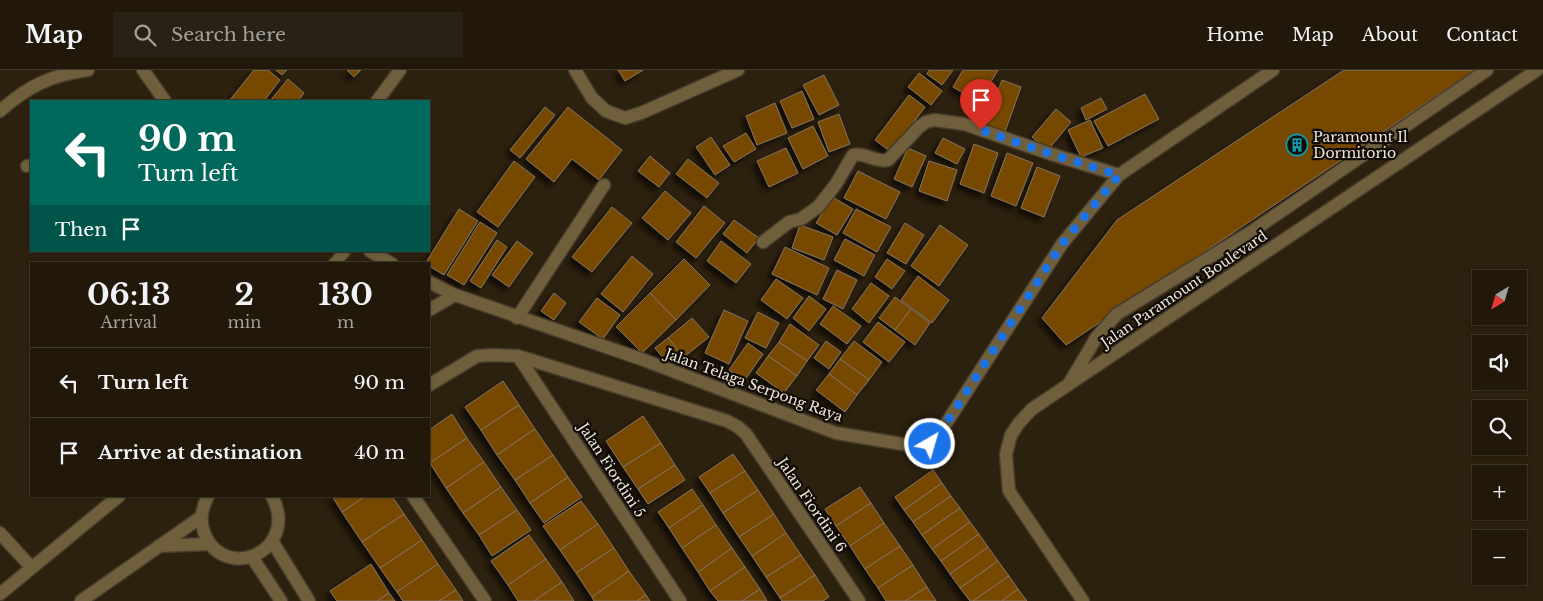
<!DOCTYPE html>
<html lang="en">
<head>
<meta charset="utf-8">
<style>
	:root { --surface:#21180a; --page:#292113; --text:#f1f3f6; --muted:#a2a09c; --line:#3e372b }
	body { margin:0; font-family:"Libre Baskerville",serif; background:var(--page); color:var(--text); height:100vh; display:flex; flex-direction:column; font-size:19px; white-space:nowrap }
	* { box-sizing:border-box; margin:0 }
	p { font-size:16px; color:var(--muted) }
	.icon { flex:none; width:28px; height:28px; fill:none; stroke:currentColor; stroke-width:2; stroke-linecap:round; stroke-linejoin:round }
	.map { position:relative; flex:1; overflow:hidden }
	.panel { position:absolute; left:30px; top:192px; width:400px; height:235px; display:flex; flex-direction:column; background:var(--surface); border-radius:0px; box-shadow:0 1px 4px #0004,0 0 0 1px var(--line) }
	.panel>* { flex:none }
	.hud { position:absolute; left:30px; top:30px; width:400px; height:152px; border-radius:0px; box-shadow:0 1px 4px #0004,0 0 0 1px var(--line); background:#00695c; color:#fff; overflow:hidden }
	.needle { width:32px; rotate:217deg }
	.controls { position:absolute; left:1472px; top:200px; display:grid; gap:10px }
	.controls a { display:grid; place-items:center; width:55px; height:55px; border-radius:0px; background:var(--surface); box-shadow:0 1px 4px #0004,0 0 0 1px var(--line); font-size:25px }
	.pin { position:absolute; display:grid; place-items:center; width:42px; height:42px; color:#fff; margin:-51px -21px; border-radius:50% 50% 50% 0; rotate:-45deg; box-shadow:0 0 5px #0007 }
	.pin .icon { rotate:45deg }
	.me { position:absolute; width:55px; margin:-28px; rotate:38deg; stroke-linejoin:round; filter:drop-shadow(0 0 4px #0008) }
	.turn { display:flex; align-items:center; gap:18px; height:105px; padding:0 25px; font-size:22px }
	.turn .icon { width:65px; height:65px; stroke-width:2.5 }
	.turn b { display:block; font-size:35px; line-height:42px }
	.then { display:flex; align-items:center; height:48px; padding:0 25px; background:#0003; gap:10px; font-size:19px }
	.eta { display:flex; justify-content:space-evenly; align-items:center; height:85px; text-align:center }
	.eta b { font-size:30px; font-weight:700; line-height:35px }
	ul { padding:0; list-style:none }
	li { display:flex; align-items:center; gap:15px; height:70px; padding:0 25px; border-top:1px solid var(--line) }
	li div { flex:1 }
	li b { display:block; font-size:19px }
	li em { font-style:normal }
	header { display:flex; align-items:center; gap:30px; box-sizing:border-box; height:70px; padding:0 25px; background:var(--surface); border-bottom:1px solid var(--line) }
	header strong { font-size:24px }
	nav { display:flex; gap:28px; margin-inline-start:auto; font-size:18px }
	.search { width:350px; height:45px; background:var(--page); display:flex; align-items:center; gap:12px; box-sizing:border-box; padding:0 18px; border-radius:0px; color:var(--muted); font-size:19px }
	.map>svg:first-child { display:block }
	.building { fill:#774a06; stroke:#847360; filter:url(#shadow) }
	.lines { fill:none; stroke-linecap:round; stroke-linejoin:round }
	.lane-casing { stroke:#473c2b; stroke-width:14 }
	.street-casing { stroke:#473c2b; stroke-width:15 }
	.lane { stroke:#6f5f3d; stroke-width:11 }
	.street { stroke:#6f5f3d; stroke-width:12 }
	.route { stroke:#1a73e8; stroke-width:9; stroke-dasharray:0 16.2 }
	.labels { text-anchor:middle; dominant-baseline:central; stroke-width:4.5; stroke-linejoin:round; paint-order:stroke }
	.poi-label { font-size:14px; fill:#eee6db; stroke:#100b05; text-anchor:start }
	.street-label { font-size:14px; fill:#eee6db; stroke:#100b05 }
</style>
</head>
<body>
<header>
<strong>Map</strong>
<div class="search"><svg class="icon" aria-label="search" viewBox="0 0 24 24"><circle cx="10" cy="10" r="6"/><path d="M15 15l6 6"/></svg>Search here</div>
<nav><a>Home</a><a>Map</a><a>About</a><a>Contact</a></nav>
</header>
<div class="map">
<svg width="1543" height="531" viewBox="0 0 1543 531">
	<defs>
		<filter id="shadow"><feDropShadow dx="-4.5" dy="4.5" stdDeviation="2.5" flood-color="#0009"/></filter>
	</defs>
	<rect width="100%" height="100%" fill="#2c200e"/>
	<g class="building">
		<path d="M254,0H268L280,10L264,31H229Z"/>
		<path d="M276,0H287L282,5Z"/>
		<path d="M347,0H361L354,7Z"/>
		<path d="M618,0H643L625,11Z"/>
		<path d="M929,0H953L942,15L927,4Z"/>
		<path d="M963,0H998L979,32L953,17Z"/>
		<path d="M1344,0H1475L1066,275L1042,248L1117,150Z"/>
		<path d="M919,3L942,21L931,35L908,17Z"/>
		<path d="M824,5L839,35L819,45L803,15Z"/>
		<path d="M288,9L304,23L298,31H270Z"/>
		<path d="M1002,10L1021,17L1005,62L985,55Z"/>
		<path d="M802,21L814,49L792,58L780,31Z"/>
		<path d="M1145,24L1159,49L1108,76L1094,51Z"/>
		<path d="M909,25L925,37L891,82L875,70Z"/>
		<path d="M1101,28L1107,39L1086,50L1081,38Z"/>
		<path d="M775,33L787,63L757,75L746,46Z"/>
		<path d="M545,37L555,45L520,88L510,80Z"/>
		<path d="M568,37L622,80L599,110L572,89L554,112L526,89Z"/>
		<path d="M1056,39L1071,52L1048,80L1032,67Z"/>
		<path d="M839,44L850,74L829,82L818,52Z"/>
		<path d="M1090,50L1103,78L1081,87L1068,60Z"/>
		<path d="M813,56L828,86L803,99L788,68Z"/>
		<path d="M746,63L756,79L734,92L723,76Z"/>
		<path d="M711,67L730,95L715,105L696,77Z"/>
		<path d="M943,68L965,79L957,94L935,83Z"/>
		<path d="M974,74L998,83L984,123L960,114Z"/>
		<path d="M786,78L798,103L769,117L757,91Z"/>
		<path d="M908,78L926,86L912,117L894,109Z"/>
		<path d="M1007,83L1033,93L1016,136L991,126Z"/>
		<path d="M650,86L670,103L659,117L638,101Z"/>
		<path d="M688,89L719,113L707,128L676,104Z"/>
		<path d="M514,91L535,107L498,157L477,142Z"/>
		<path d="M929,91L957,100L947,131L919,121Z"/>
		<path d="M1037,97L1060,106L1044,147L1021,138Z"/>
		<path d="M858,101L900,122L886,149L844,128Z"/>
		<path d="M665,121L691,143L668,170L642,148Z"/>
		<path d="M832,127L853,139L837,165L816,153Z"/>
		<path d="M704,136L725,153L696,188L676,172Z"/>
		<path d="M612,137L632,153L592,202L572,187Z"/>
		<path d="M459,139L478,151L444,205L429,196V194H425Z"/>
		<path d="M856,139L891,157L877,182L843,163Z"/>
		<path d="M734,150L759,168L747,183L723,164Z"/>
		<path d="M480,152L497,163L464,215L447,205Z"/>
		<path d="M905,153L924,165L906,194L887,183Z"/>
		<path d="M800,155L833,167L824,190L792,178Z"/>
		<path d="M940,155L968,175L939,216L911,196Z"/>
		<path d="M845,169L875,185L864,206L834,190Z"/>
		<path d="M497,170L507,177L481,218L470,211Z"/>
		<path d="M517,171L533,183L509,217L492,205Z"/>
		<path d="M721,171L751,194L736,213L707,191Z"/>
		<path d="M785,177L829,198L817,225L772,204Z"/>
		<path d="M632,186L653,204L623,242L601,224Z"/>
		<path d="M684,189L710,215L676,250L650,223Z"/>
		<path d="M887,189L905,201L892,219L875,207Z"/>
		<path d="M837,200L857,210L843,239L823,229Z"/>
		<path d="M918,206L949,230L932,253L901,230Z"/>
		<path d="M776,209L803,228L787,249L761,230Z"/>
		<path d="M871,213L889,226L869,253L852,239Z"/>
		<path d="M554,223L566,233L554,250L541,241Z"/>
		<path d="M650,223L676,250L642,283L616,257Z"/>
		<path d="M809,226L826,239L809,261L793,248Z"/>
		<path d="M895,227L911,239L895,260L879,248Z"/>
		<path d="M597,228L620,245L603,269L579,252Z"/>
		<path d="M833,236L861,256L847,274L820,254Z"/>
		<path d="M911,239L930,253L915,275L895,260Z"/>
		<path d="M724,240L748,251L729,294L705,283Z"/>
		<path d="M758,242L779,253L766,278L745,268Z"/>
		<path d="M692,248L709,267L684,287L668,268Z"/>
		<path d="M878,252L905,272L889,292L863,272Z"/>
		<path d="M790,254L819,275L807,291L779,272Z"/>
		<path d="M668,268L684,287L671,298L655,278Z"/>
		<path d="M826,271L841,282L829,299L814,288Z"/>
		<path d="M854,271L882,292L869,310L840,289Z"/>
		<path d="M779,272L807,291L797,306L768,286Z"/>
		<path d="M748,273L763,284L744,311L729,300Z"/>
		<path d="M768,286L797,306L784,323L756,303Z"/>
		<path d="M840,289L869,310L857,325L829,304Z"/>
		<path d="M829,304L857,325L845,342L816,320Z"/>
		<path d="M503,311L519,335L481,360L465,337Z"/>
		<path d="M519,335L535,359L497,385L481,360Z"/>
		<path d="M452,344L467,368L430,393L429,360Z"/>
		<path d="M643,346L661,373L623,397L606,371Z"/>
		<path d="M535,359L553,385L515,410L497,385Z"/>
		<path d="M467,368L484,392L446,418L430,393Z"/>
		<path d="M661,373L675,395L638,419L623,397Z"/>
		<path d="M733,384L745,401L710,423L699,407Z"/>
		<path d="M553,385L568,407L530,433L515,410Z"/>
		<path d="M484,392L501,417L463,443L446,418Z"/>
		<path d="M675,395L685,410L648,434L638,419Z"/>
		<path d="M933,400L942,413L904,440L895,427Z"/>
		<path d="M745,401L758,420L723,443L710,423Z"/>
		<path d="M568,407L582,427L544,453L530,433Z"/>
		<path d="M942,413L951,426L913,452L904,440Z"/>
		<path d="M501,417L517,440L479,465L463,443Z"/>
		<path d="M860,417L871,433L836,456L825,439Z"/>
		<path d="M692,419L703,435L669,458L658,442Z"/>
		<path d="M758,420L774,444L739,467L723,443Z"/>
		<path d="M332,426H366L342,442Z"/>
		<path d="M366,426H392L404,444L362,472L342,442Z"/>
		<path d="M951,426L960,438L922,465L913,452Z"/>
		<path d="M581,431L598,454L560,480L543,456Z"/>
		<path d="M871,433L884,453L850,476L836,456Z"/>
		<path d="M703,435L716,455L682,478L669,458Z"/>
		<path d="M960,438L970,452L932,479L922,465Z"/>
		<path d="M517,440L531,460L492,486L479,465Z"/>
		<path d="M404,444L422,470L380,498L362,472Z"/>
		<path d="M774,444L786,463L752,486L739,467Z"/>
		<path d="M970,452L979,464L941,491L932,479Z"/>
		<path d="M884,453L900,476L865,499L850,476Z"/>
		<path d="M598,454L614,478L576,503L560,480Z"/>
		<path d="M716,455L732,478L698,502L682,478Z"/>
		<path d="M786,463L801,485L766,507L752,486Z"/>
		<path d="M979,464L988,477L950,504L941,491Z"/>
		<path d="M529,465L546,489L508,515L491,491Z"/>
		<path d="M422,470L438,494L397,522L380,498Z"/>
		<path d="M900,476L913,495L878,518L865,499Z"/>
		<path d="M988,477L998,491L960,518L950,504Z"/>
		<path d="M614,478L629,501L592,527L576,503Z"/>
		<path d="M732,478L745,497L710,521L698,502Z"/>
		<path d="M801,485L815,505L780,528L766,507Z"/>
		<path d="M546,489L562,512L534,531H518L508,515Z"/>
		<path d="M998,491L1009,506L973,531H970L960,518Z"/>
		<path d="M371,494L389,523L377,531H337L330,521Z"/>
		<path d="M438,494L456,520L439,531H403L397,522Z"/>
		<path d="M913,495L927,517L905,531H886L878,518Z"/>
		<path d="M745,497L760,519L742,531H718L710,521Z"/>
		<path d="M629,501L646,525L637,531H594L592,527Z"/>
		<path d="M815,505L829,527L823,531H782L780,528Z"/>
		<path d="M1009,506L1018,519L1002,531H973Z"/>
		<path d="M562,512L574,531H534Z"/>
		<path d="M927,517L936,531H905Z"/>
		<path d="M760,519L767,531H742Z"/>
		<path d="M1018,519L1027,531H1002Z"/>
		<path d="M456,520L463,531H439Z"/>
		<path d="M389,523L395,531H377Z"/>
		<path d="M646,525L650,531H637Z"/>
	</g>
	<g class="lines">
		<g class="lane-casing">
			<path id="lane" d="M334,194L345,181"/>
		</g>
		<g class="street-casing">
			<g id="street">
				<path d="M143,0L165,31"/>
				<path d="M575,0L592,28L606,41L625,48L641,43L738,0"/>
				<path d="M377,31L400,0"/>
				<path d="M0,41C28,16 51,5 88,0"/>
				<path d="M27,96L31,95"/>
				<path d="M1119,105L1273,0"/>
				<path d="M370,181L392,194"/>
				<path d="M429,212L455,225L641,289L836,363L920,377L930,374L938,366L1062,174L1119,105L1051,84L964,54L934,50L926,52L919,57L888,90C875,93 865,82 853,85L836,114L818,137L801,149L789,152L763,172"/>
				<path d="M429,240L455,225"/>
				<path d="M517,248L604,115"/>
				<path d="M518,286L680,531"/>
				<path d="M1070,312L1096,268L1117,244L1254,160L1487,0"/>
				<path d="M429,315L477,286L493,285L518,286L727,351L738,357L746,364L859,531"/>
				<path d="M208,426C201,440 199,452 206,467C228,512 300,480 272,426"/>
				<path d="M413,426L485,531"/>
				<path d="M0,463L31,497"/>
				<path d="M272,471L309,531"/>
				<path d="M159,476L209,474"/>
				<path d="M252,487L281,531"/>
				<path d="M0,524L119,426"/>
				<path d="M81,531L201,447"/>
				<path d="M1083,531L1009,421L1006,384L1011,365L1019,353L1032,339L1537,0"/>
			</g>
		</g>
		<use href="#lane" class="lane"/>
		<use href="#street" class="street"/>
	</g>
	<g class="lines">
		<path class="route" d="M930,374L938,366L1062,174L1119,105L1051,84L981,60"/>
	</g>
	<defs>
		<g id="building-ring" transform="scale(1.125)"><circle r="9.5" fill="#100b05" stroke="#0f9aa8" stroke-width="1.5"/><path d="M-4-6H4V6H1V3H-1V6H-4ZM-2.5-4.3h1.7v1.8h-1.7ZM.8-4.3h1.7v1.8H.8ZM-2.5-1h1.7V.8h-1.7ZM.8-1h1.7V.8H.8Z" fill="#0f9aa8"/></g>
	</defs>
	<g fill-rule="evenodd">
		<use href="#building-ring" x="1297" y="75"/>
	</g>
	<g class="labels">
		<g class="poi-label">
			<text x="1313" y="67">Paramount Il<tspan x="1313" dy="16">Dormitorio</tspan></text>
		</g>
		<g class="street-label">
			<text transform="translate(1184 219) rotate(-34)">Jalan Paramount Boulevard</text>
			<text transform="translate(754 315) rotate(20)">Jalan Telaga Serpong Raya</text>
			<text transform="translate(612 400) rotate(57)">Jalan Fiordini 5</text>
			<text transform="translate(812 435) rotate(56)">Jalan Fiordini 6</text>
		</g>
	</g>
</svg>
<div class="controls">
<a><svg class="needle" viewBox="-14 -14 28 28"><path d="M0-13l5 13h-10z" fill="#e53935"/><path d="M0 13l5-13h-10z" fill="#a2a09c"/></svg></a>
<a><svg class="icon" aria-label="sound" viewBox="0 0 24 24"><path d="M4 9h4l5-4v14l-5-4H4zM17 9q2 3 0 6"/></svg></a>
<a><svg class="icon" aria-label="search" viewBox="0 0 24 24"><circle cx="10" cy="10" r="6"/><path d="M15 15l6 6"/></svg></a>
<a>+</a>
<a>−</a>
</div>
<div class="pin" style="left:981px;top:60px;background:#d93025"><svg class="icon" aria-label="arrive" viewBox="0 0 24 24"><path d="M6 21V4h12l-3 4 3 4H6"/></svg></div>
<svg class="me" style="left:930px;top:374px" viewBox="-20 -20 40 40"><circle r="17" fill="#1a73e8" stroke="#fff" stroke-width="3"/><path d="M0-11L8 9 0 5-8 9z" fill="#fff"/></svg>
<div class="hud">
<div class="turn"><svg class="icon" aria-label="left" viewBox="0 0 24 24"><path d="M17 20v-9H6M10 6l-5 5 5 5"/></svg><div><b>90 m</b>Turn left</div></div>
<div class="then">Then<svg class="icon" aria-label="arrive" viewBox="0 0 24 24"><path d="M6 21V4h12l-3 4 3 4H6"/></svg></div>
</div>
<section class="panel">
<div class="eta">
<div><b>06:13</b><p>Arrival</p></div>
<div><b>2</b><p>min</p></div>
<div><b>130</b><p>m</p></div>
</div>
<ul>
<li><svg class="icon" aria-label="left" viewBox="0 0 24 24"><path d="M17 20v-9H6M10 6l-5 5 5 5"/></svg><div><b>Turn left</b></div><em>90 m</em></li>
<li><svg class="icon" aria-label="arrive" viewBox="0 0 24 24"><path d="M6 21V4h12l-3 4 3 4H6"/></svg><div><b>Arrive at destination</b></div><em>40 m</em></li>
</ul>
</section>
</div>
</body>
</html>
